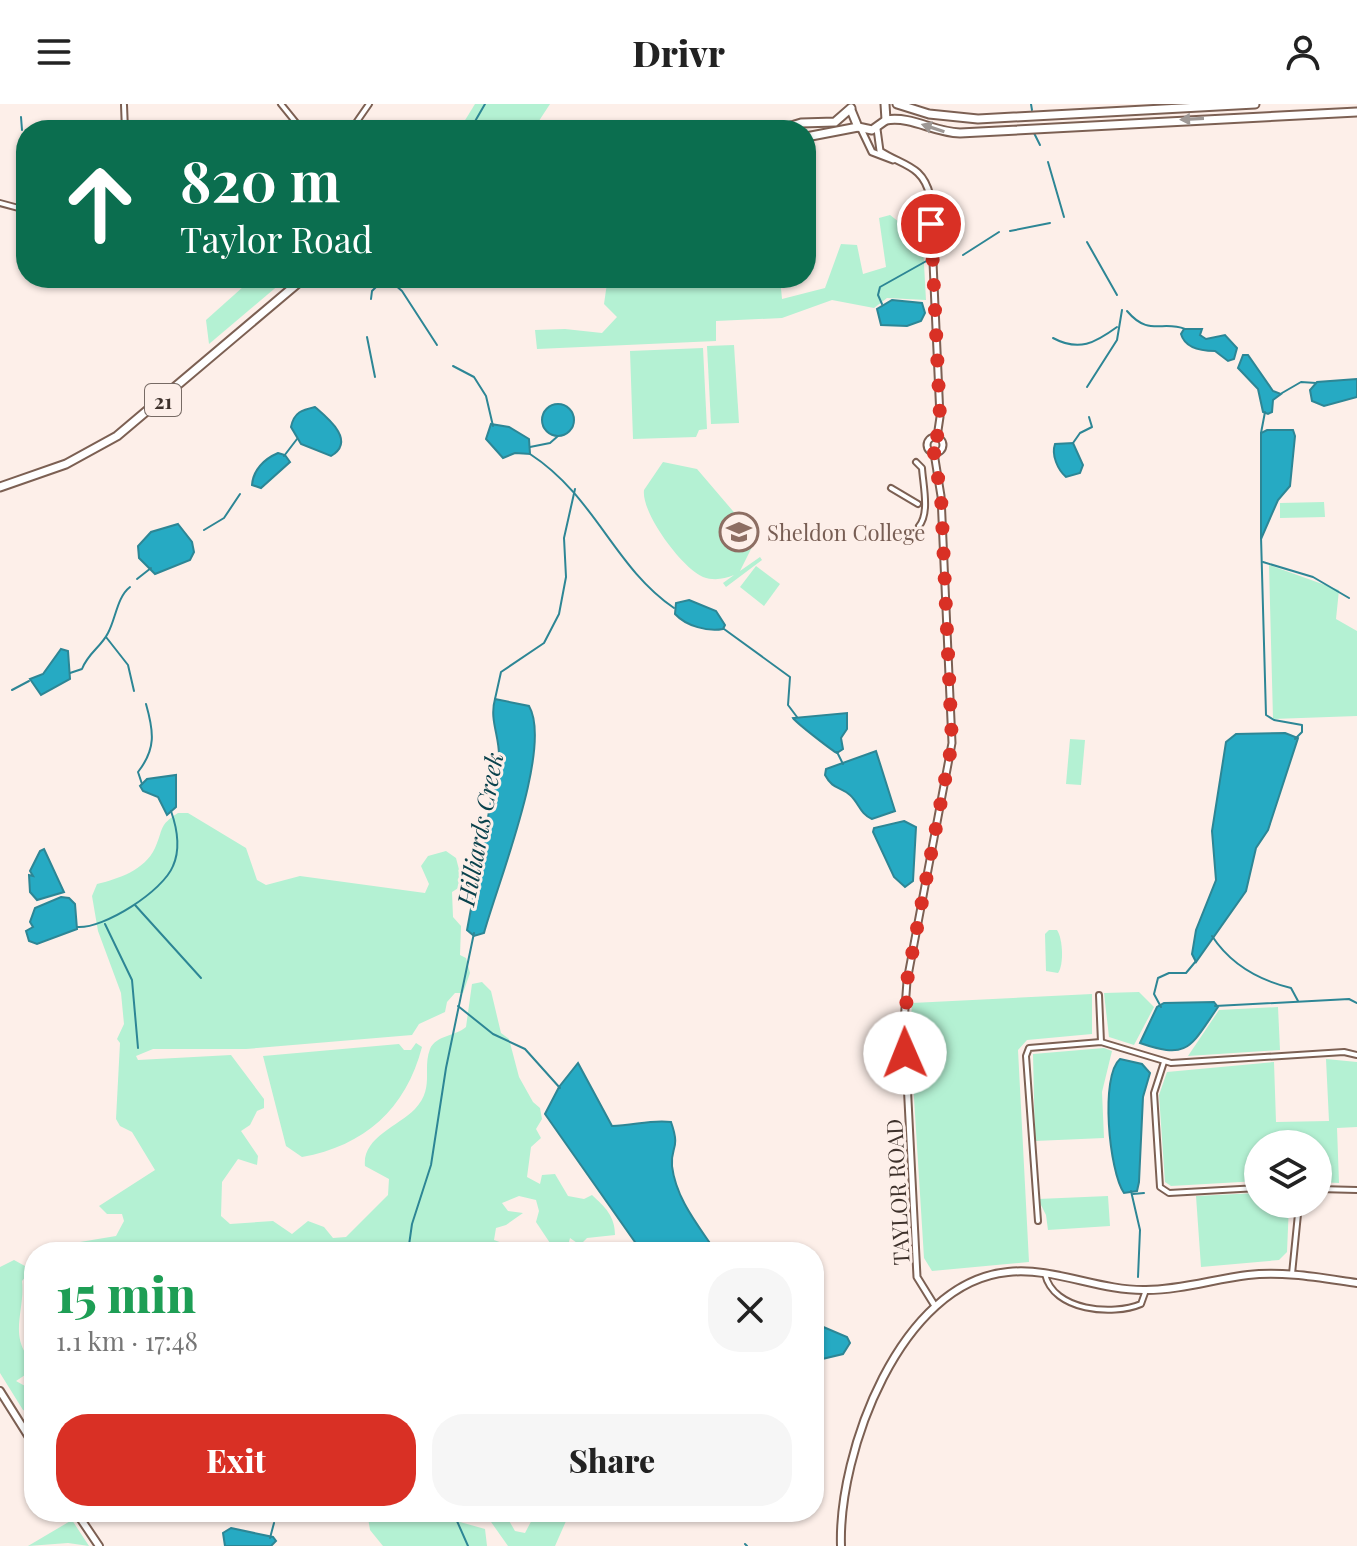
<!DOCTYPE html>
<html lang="en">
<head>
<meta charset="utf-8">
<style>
	:root { --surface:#fff; --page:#f6f6f6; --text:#222; --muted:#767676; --accent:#d93025 }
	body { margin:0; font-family:"Playfair Display",serif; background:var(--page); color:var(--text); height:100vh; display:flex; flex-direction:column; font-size:30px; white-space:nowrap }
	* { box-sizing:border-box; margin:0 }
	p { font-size:26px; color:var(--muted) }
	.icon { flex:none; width:44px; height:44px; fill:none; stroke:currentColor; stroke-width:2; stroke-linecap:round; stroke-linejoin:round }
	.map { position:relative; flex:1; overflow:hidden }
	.side { position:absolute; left:24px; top:1138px; width:800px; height:280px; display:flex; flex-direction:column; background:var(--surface); border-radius:32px; box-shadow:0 2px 6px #0004 }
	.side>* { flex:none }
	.top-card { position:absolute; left:16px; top:16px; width:800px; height:168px; border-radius:32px; box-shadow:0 2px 6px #0004; background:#0b6e4f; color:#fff; overflow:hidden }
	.tools { position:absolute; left:1244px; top:1026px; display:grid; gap:16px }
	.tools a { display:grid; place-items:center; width:88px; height:88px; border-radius:50%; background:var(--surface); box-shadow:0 2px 6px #0004; font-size:40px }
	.pin { position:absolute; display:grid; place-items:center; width:68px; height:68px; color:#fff; margin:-34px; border:4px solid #fff; border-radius:50%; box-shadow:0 2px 8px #0007 }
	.me { position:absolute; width:88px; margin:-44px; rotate:359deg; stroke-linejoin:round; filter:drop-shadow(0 0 6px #0008) }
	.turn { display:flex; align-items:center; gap:28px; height:168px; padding:0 32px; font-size:36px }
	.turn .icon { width:104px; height:104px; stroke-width:2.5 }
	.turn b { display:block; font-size:56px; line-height:68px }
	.round { display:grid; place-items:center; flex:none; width:84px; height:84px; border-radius:32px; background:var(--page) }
	.head { display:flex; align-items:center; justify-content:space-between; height:136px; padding:0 32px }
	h1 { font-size:48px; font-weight:800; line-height:60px; color:#1e9e55 }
	.cta { display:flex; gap:16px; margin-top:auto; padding:16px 32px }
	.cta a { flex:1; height:92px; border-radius:32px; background:var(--accent); color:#fff; font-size:32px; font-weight:800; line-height:92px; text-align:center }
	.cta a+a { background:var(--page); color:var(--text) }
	header { display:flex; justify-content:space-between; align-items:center; height:104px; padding:0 32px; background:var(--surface); font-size:36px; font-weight:800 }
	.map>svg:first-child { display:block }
	.green { fill:#b4f1d3 }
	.water { fill:#26aac3; stroke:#2d8695; stroke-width:2 }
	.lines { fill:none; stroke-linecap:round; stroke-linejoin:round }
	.stream { stroke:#2d8695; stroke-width:2 }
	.minor-casing { stroke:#7c6053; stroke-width:8 }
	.tertiary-casing { stroke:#7c6053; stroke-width:9 }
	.secondary-casing { stroke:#7c6053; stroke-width:10 }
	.primary-casing { stroke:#7c6053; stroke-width:10 }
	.trunk-casing { stroke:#7c6053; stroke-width:11 }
	.minor { stroke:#fff; stroke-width:4 }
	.tertiary { stroke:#fff; stroke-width:5 }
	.secondary { stroke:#fff; stroke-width:6 }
	.primary { stroke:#fff; stroke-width:6 }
	.trunk { stroke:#fff; stroke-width:7 }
	.oneway { fill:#9e9895 }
	.route { stroke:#d93025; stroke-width:14; stroke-dasharray:0 25.2 }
	.labels { text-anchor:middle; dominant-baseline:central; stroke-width:6; stroke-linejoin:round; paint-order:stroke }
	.shield { fill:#fdefe9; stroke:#776a64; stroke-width:2 }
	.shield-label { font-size:20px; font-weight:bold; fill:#3e312b }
	.education-label { font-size:22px; fill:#785e54; stroke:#fdefe9; text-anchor:start }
	.street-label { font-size:22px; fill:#3e312b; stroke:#fdefe9 }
	.water-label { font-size:24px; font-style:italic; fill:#0a424c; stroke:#fdefe9 }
</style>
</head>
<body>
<header><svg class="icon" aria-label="menu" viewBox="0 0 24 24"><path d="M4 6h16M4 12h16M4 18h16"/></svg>Drivr<svg class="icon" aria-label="person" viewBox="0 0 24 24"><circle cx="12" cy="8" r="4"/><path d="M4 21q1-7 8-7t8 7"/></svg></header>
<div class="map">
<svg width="1357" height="1442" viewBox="0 0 1357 1442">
	<rect width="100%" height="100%" fill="#fdefe9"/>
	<g class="green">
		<path d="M475,0H550L533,26H459Z"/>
		<path d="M890,111L908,125L922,124L926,196L887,194L874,204L832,196L782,214L716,217V237L537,245L535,226L565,225L602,229L617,213L604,200L607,179L602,174H780L782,195L825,184L841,140L857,141L863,170L886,163L879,114Z"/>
		<path d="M253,174H287L209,240L206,216Z"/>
		<path d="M734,241L739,319L711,320L707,242Z"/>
		<path d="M703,244L707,325L699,326L696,333L633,335L630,247Z"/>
		<path d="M663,358L697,365L744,420L752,443L740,467L760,453L762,456L726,483L723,479L734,471C724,475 714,477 703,473C682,464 641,409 644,386Z"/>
		<path d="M1324,398L1325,413L1280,414V399Z"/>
		<path d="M1269,461L1339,486L1336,515L1357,527V612L1273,615Z"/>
		<path d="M756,462L780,480L764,502L740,483Z"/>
		<path d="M1070,635L1085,636L1081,681L1066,680Z"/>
		<path d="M178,709H188L246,744L257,776L266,781L300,772L425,789L429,780L421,762L428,752L446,747L456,754L463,781L452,788L453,813L461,822L460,851L466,854L470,869L463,889H455L447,898L445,908L419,920L412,931L246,945H153L136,952L138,956L231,951L264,995V1004L257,1007L250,1021L241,1027L258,1052L257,1061L238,1055L222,1078L221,1112L230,1120L273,1117L292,1130L308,1117L324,1123L333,1134L346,1133L388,1091L389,1075L365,1062C362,1034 397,1023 415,1005C435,983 422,966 430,945C436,931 456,932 466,923L472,880L482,878L491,887L501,929L509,935L519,973L533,998L540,1004L542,1015L536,1025L541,1034L531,1043L527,1073L540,1080L542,1071L555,1070L568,1092L584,1095L592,1091C605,1103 615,1112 615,1131L587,1134L580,1141L570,1134L568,1142L550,1139L536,1118L539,1107L536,1096L519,1092L502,1099L508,1107L523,1109L506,1121L496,1124L494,1136L516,1144L514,1148H59L68,1140L116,1132L124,1117L122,1110H107L99,1102L155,1066L132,1028L120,1022L116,1015L120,939L117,935L124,920L121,889L98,827L92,792L97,780C118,775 145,766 155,744C164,724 158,722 178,709Z"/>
		<path d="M1049,826H1057C1063,835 1064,861 1058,869L1046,867L1045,830Z"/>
		<path d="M1139,888L1154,903L1134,941L1109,933L1104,889Z"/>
		<path d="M1092,890V930L1027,936L1018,946L1029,1158L932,1167L924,1154L910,930L912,899Z"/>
		<path d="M1278,903L1280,946L1188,952L1219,906Z"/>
		<path d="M416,939L422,943C406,1005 364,1042 302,1053L286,1042L263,952L399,940L404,946H411Z"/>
		<path d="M1104,944L1112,947L1102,988L1104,1034L1035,1037L1033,950Z"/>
		<path d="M1326,955L1357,958V1023L1337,1024L1339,1079L1318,1078V1040H1258V1077L1171,1082L1165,1078L1159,991L1167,968L1274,958L1276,1018L1329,1017Z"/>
		<path d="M1258,1089V1100H1289L1287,1148L1279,1156L1201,1163L1196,1092Z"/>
		<path d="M1108,1092L1110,1122L1048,1126L1046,1111L1038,1095Z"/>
		<path d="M14,1156L34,1167V1173L26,1172L22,1177C25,1204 11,1227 26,1250L34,1252V1265L16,1277L34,1287V1310L23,1306L0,1269V1163Z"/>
		<path d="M367,1408H452L453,1416L485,1425L487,1442H383L370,1426Z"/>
		<path d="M484,1408H504L515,1427L525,1429L536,1408H570L555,1442H508Z"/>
		<path d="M72,1416L89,1442L68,1439L28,1442Z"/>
	</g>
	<g class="water">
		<path d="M892,196L922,199L925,209L921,217L907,222L881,221L877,205Z"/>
		<path d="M1184,225H1202L1200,231L1206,235L1225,231L1237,244L1234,255L1228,257L1215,247C1202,247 1185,244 1181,230Z"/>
		<path d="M1243,251H1248L1273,287L1281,290L1273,296L1272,308L1268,310L1263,308L1258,285L1238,264Z"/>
		<path d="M1357,275V293L1324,302L1312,297L1310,286L1317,278Z"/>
		<circle cx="558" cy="316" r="16"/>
		<path d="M315,303C329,315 356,337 331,352L301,340L291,323C294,308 302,306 315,303Z"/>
		<path d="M491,320L509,323L529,335L530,350L515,349L503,354L486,335Z"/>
		<path d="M1267,326H1293L1295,332L1290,382L1278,396L1261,435V329Z"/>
		<path d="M1073,339L1083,361L1080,369L1066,373C1058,366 1051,351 1055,340Z"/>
		<path d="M278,349L285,351L290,358L261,384L252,381C253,366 264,355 278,349Z"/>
		<path d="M178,420L192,438L194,448L190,456L155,470L139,454L138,442L151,428Z"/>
		<path d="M689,496L716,507L725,521L723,525C708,528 686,522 675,510L676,499Z"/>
		<path d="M61,545L68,547L70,575L41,591L30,575L43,570Z"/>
		<path d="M495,595L529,602C553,643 497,781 484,829L474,832L467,826L499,654C500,633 489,616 495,595Z"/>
		<path d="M847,609V625L841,634L843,645L837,649C834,648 795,618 793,614Z"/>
		<path d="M1285,629L1298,634L1268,726L1256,744L1246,787L1196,858L1192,850L1196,826L1216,776L1212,727L1226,638L1236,630Z"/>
		<path d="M876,647L895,707L872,715C860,710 859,699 850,691C840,682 833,686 825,671L826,665Z"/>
		<path d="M176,671V703L167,711L158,693L143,687L140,682L147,675Z"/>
		<path d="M904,717L916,723L913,777L905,783L894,773L873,728L874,724Z"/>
		<path d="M44,745L64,788L37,796L30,788L29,771L33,772L30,767L40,747Z"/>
		<path d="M61,793L69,794L75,800L77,825L37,840L29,837L26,827L33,823L30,818L35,804Z"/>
		<path d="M1214,898L1218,903C1190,943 1189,956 1140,939L1157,903L1164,899Z"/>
		<path d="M1120,955L1142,960L1150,969L1143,993L1139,1078L1137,1087L1124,1089C1109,1067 1100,972 1120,955Z"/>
		<path d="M578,959L612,1022C633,1022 651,1015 671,1018C681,1046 670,1043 672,1062C676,1095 698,1121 716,1148H642L545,1010L559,983Z"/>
		<path d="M814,1219L847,1233L850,1239L843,1250L814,1257Z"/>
		<path d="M231,1424L273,1433L276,1437L271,1442H225L223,1429Z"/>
	</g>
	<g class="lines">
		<g class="stream">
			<path d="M1031,0L1032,6"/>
			<path d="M21,13L22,26"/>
			<path d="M460,22L468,26"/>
			<path d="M470,26L485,0"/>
			<path d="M1034,29L1040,41"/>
			<path d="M1048,58L1064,113"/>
			<path d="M1010,127L1050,119"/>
			<path d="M1087,138L1117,191"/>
			<path d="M963,151L999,128"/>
			<path d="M387,174L402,187L437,241"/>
			<path d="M371,195L372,187L385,174"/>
			<path d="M882,200L878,191L880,183L930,155"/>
			<path d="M1127,207C1149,233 1162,216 1185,225"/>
			<path d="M367,233L375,273"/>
			<path d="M1053,234C1079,248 1095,239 1117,223"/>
			<path d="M453,262L474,273L486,292L493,322"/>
			<path d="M1087,283L1117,236L1122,206"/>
			<path d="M1282,289L1301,278L1316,279"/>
			<path d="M1261,329L1265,308"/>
			<path d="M1073,339L1080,329L1092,323L1089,313"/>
			<path d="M530,343L550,339L558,332"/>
			<path d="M530,350C596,393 613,462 674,504"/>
			<path d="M284,352L297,335"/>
			<path d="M204,426L224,414L240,390"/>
			<path d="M1261,433L1266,611L1274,616L1302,621V628L1295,635"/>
			<path d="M1263,458L1313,473L1349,494"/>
			<path d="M137,475L151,464"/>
			<path d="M724,525L790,573L788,601L797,613"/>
			<path d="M106,533L128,561L134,587"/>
			<path d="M70,569L82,565C88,549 101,543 108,529C116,514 117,493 130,483"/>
			<path d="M12,586L29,577"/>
			<path d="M495,595L501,568L544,539L559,510L566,473L564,434L575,385"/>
			<path d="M837,648L843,660"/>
			<path d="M142,680L138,668C156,645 154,628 146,600"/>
			<path d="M135,801L201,874"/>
			<path d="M105,820L132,876L138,944"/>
			<path d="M77,823C104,825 163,787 173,762C181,744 177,724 171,707"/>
			<path d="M1212,832C1231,861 1258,876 1291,884L1298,897"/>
			<path d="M458,902L493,930L525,945L560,984"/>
			<path d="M1215,902L1349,895L1357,899"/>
			<path d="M1161,903L1154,890L1158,874L1169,869H1186L1196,857"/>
			<path d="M1131,1087L1140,1126L1138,1173"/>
			<path d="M1133,1090L1144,1089"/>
			<path d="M408,1148L412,1120L431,1061L446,964L474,829"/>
			<path d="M806,1148L811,1146"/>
			<path d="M453,1408L468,1442"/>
			<path d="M270,1434L274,1419"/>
			<path d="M745,1440L747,1442"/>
		</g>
		<g class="minor-casing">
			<g id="minor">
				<path d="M281,0L302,26"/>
				<path d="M124,1L125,26"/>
				<path d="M351,26L369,0"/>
				<path d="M0,99L26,106"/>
				<path d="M916,358L922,364C923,381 930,409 919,422"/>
				<path d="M891,384L918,400"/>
				<path d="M1099,891L1101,938"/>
				<path d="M1164,958L1154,989L1160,1083L1169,1089L1258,1084"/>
				<path d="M1318,1085L1357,1086"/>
				<path d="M1038,1117L1026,952L1029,944L1101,938L1171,959L1344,948L1357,951"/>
				<path d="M1045,1170C1053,1207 1113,1212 1141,1200L1146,1186"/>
				<path d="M1292,1170L1299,1100"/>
			</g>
		</g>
		<g class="tertiary-casing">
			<g id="tertiary">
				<path d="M861,25L872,48L893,56"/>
				<path d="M877,25L880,47C903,62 923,61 930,92L940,313L937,333"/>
				<circle cx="935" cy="341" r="8"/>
				<path d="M934,349L941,392L952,639L907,877L904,918L917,1173L935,1202"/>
			</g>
		</g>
		<g class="secondary-casing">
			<path id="secondary" d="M841,1442C838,1349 900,1178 1008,1168C1054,1163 1099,1187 1146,1186C1181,1186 1214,1175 1248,1171C1285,1167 1321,1174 1357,1179"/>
		</g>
		<g class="primary-casing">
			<g id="primary">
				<path d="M0,1287L34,1341"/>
				<path d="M76,1408L99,1442"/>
			</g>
		</g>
		<g class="trunk-casing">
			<g id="trunk">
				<path d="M897,0L929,10L978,15L1255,0"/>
				<path d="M851,6L858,23L872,26L886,16L885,0"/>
				<path d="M886,16C913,12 932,28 960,29L1357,8"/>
				<path d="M778,26L801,19L835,18L851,4"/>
				<path d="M806,33L858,23"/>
				<path d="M0,383L66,360L117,332L304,174"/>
			</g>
		</g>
		<use href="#minor" class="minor"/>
		<use href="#tertiary" class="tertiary"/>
		<use href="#secondary" class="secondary"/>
		<use href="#primary" class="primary"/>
		<use href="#trunk" class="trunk"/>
	</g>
	<defs><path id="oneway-solid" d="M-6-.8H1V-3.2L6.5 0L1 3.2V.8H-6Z" transform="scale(2)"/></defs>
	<g class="oneway">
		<use href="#oneway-solid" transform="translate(1192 15) rotate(177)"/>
		<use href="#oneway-solid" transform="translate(933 24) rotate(-162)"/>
	</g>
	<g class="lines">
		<path class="route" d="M905,949L907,877L952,639L941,392L934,349L940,348L943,341L937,333L940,313L931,120"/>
	</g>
	<defs>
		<g id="school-ring" transform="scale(2)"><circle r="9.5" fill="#fdefe9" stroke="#8d6e63" stroke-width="1.5"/><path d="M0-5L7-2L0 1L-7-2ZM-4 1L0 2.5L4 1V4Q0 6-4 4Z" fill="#8d6e63"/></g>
	</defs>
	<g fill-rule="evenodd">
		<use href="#school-ring" x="739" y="428"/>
	</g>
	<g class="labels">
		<rect class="shield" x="145" y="280" width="36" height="32" rx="6"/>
		<g class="shield-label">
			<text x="163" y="296">21</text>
		</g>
		<g class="education-label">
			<text x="767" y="428">Sheldon College</text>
		</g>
		<g class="street-label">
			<text transform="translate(897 1088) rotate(-93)">TAYLOR ROAD</text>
		</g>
		<g class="water-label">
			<text transform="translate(479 725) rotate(-79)">Hilliards Creek</text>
		</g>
	</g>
</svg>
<div class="tools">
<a><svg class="icon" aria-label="layers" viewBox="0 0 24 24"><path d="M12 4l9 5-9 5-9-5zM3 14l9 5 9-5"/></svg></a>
</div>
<div class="pin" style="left:931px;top:120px;background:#d93025"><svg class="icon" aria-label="arrive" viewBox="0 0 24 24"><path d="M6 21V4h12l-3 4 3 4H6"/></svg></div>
<svg class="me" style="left:905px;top:949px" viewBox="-20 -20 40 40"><circle r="19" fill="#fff"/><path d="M0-13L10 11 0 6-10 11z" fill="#d93025"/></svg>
<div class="top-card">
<div class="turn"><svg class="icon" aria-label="ahead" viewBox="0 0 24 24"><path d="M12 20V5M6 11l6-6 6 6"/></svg><div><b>820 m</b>Taylor Road</div></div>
</div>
<section class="side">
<div class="head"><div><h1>15 min</h1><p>1.1 km · 17:48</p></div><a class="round"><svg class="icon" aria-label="close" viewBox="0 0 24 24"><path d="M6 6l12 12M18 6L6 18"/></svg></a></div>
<div class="cta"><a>Exit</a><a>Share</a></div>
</section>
</div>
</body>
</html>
